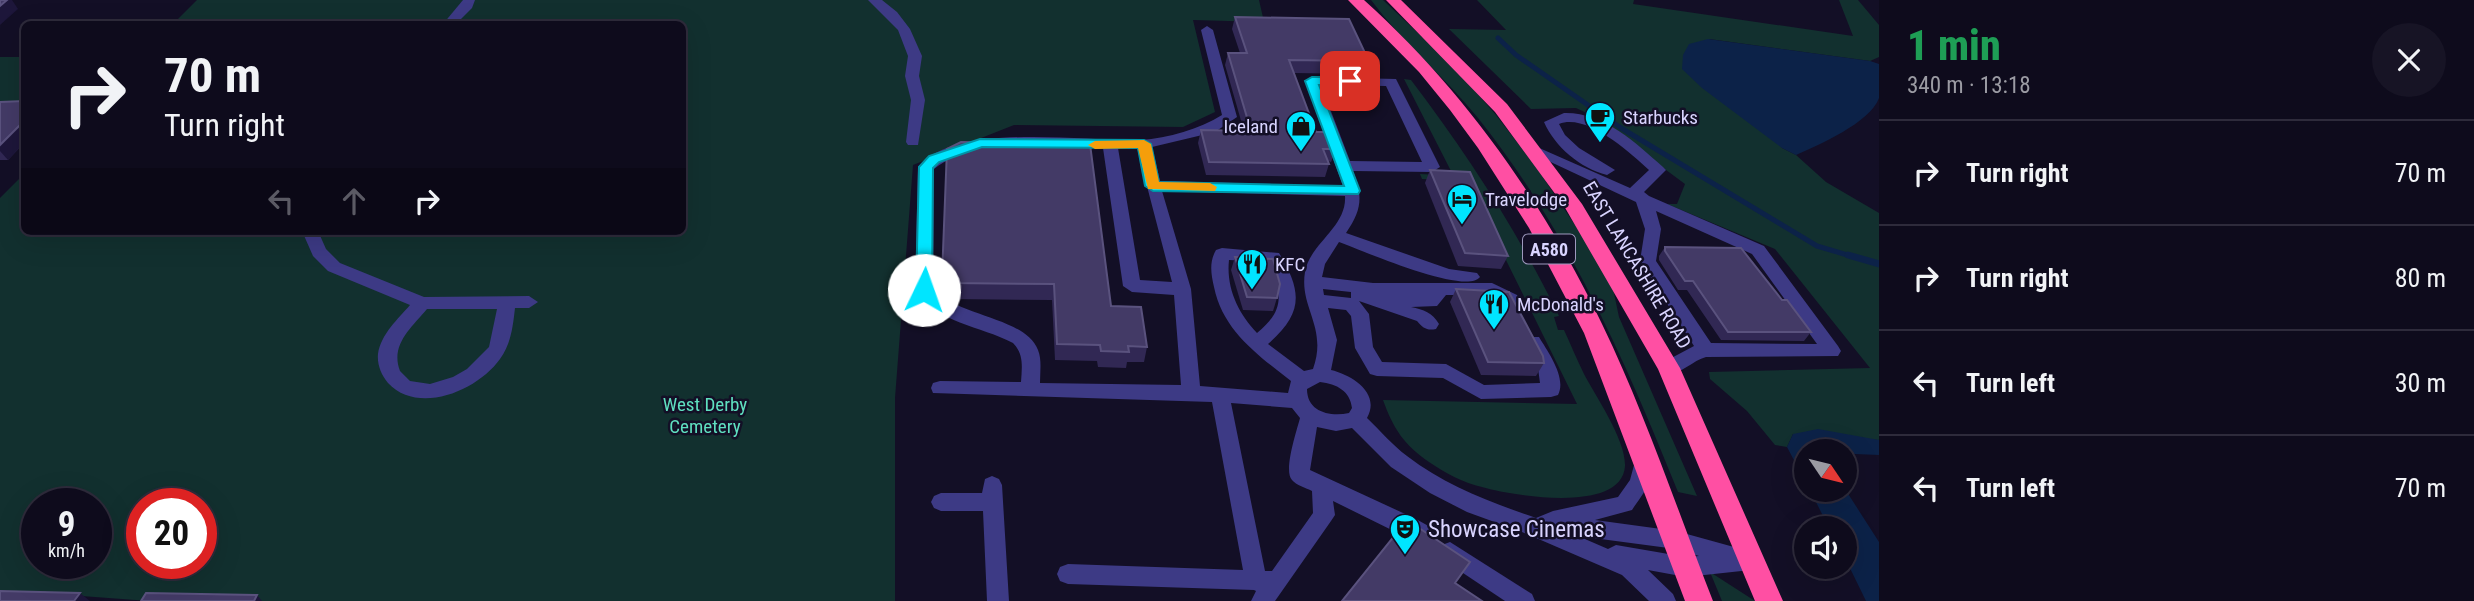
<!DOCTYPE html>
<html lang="en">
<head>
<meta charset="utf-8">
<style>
	:root { --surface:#0e0b1c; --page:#171425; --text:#f1f3f6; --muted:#9b9ba3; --line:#2e2b3b }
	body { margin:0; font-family:"Roboto Condensed",sans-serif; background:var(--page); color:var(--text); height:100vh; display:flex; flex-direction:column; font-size:26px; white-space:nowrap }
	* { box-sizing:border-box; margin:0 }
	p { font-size:23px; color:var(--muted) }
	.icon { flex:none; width:38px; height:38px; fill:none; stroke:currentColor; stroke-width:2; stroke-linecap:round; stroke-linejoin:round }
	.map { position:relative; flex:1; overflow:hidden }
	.panel { display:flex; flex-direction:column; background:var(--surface); width:595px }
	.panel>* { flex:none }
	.hud { position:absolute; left:21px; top:21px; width:665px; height:214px; border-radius:10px; box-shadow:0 7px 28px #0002,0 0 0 2px var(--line); background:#0e0b1c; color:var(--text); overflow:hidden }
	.needle { width:46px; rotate:125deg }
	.controls { position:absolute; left:1794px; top:439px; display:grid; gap:14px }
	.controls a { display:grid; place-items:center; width:63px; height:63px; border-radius:50%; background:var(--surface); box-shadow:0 7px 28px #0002,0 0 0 2px var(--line); font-size:35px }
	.speed { position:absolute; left:21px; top:488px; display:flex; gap:14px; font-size:35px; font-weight:700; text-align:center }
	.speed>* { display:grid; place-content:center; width:91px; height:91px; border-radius:50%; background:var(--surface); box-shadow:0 7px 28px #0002,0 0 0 2px var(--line); line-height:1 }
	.speed small { font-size:18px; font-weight:400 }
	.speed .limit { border:10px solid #d22; background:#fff; color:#111 }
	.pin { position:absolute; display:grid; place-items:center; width:60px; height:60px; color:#fff; margin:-30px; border-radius:14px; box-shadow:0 4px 10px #0006 }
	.me { position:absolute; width:77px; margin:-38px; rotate:3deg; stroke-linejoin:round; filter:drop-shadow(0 0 5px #0008) }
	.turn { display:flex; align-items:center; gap:24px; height:147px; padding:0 28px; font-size:32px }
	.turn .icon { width:91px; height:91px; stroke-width:2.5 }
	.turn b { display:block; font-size:49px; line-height:60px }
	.lanes { display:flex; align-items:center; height:66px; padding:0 28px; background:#0003; justify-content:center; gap:35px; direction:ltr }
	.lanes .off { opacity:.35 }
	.round { display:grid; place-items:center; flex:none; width:74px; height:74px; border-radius:37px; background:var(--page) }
	.headline { display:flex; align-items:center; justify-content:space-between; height:119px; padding:0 28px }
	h1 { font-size:42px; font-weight:800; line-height:52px; color:#1e9e55 }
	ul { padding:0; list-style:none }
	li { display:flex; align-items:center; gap:21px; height:105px; padding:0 28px; border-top:2px solid var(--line) }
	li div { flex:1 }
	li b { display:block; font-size:26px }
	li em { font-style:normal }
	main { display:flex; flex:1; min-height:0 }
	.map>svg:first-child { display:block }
	.green { fill:#12302f; fill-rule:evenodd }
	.water { fill:#0c2248 }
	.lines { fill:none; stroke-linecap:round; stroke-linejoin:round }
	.stream-far1 { stroke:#0c2248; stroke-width:5 }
	.stream { stroke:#0c2248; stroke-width:7 }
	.minor { fill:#3d3a85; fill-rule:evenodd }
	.highway { fill:#ff4fa3; fill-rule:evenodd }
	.wall { fill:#312854 }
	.shaded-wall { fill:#1d163a }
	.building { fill:#433a66; stroke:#5a527e; stroke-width:2 }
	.route { fill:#00e5ff; stroke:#0095a6; stroke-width:2 }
	.slow { fill:#f59e0b }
	.labels { text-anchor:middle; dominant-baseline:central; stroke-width:5; stroke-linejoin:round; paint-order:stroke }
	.shield { fill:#130f26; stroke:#9e99be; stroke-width:2 }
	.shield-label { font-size:18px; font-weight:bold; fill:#d9d4ff }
	.poi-label { font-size:19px; fill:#d9d4ff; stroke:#130f26; text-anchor:start }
	.street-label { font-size:19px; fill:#d9d4ff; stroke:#130f26 }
	.park-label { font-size:19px; fill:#5fe0c0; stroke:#130f26 }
	.near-poi-label { font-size:23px; fill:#d9d4ff; stroke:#130f26; text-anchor:start }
</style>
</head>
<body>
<main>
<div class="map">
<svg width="1879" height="601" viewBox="0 0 1879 601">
	<rect width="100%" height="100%" fill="#130f26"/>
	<g class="green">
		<path d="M197,0H1259L1264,22L1193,20L1215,112L1183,127L1014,125L913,165L895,398V601H149L0,590V198L24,174V231H682V24H173ZM37,504H96V564H37ZM142,504H201V564H142Z"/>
		<path d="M1371,0H1383L1454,67L1496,115L1536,167L1581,234L1612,284L1619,317L1697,496L1678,492C1624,358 1569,232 1478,118C1445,77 1403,43 1371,0Z"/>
		<path d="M1477,0H1634L1633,4L1853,36L1839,0H1858L1879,25V57L1870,61L1709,39L1782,148L1796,155L1826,182L1879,213V440L1793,434L1787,447L1775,445L1747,411L1710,379L1709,372L1870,368L1775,249L1667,204H1677L1685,184L1593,116L1576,108L1531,109L1449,29L1506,30Z"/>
		<path d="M0,57H24V105L0,106Z"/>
		<path d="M1404,79L1411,80C1468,155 1518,232 1559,316L1554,317L1558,330H1564C1571,345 1577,360 1584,374C1596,397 1626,440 1625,466C1622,514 1513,496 1482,487C1464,483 1445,473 1429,462C1404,445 1393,428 1383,400L1577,404L1467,181L1422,179L1420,174L1439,175L1451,171Z"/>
		<path d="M1710,572L1755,601H1722Z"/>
	</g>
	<g class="water">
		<path d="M1708,39L1870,61L1879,64C1879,74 1879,89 1879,98C1870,123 1818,145 1796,155L1782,148L1702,88L1682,69L1683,55L1689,44Z"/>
		<path d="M1818,429L1879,440V455L1806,452V483L1787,447L1793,434Z"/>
		<path d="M1845,489L1879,542V601H1866L1845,558L1844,528H1829L1810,490Z"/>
	</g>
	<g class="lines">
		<path class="stream-far1" d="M1498,38L1516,55L1621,128L1817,246L1854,257"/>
		<path class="stream" d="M1848,255L1879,264"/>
		<g class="minor">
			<path d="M463,0H475L472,8L456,24H443Z"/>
			<path d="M868,0H882L897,12L910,29L922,56L919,76L925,100L918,145H908L906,142L911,100L905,76L908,56L898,30Z"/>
			<path d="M1207,26L1213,30L1237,117L1215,132L1152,147L1160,181L1343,186L1305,81L1312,77L1396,79L1440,167L1432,172L1353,171C1363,196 1362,210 1346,233L1449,269L1477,273L1480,277C1466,296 1361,250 1339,242L1325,264L1322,277L1373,283H1492L1517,295L1523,304L1520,308L1514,310L1489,295H1446L1437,306L1411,307C1424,310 1432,312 1439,324L1436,329C1427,331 1423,328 1417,321L1359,301L1369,314L1373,347L1382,362L1446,364L1484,385L1540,383L1538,368L1524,342L1527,337H1539C1548,352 1567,378 1558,395L1551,397L1481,399L1443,378L1377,376L1370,374L1355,348L1351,316L1346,310L1328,308L1337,340L1331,370C1352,375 1381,393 1367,418C1380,430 1392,445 1407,456C1446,486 1490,502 1536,518L1553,511L1618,497L1630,480L1637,454L1644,452L1651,454C1661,473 1642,495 1632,510L1595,520L1676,531L1752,552L1760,555L1763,562L1760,569L1686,577L1648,570L1673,594L1676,601H1649L1622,575L1522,532L1467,512L1430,493L1391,467L1352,428L1336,431L1317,427L1310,470L1416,519L1432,528L1435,535L1432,542L1424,544L1416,542L1333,501L1335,515L1331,521L1275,601H1251L1256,591L1254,590L1068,584L1060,581L1057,574L1060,567L1068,564L1243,570L1212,402L933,393L931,388L933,383L940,381L1021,382C1022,367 1024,354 1013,343C981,326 936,323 915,290L918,167C956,121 1086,142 1141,140C1168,138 1200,129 1222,115L1201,30ZM1321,85L1386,86L1422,162L1350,161ZM1029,146L1103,148L1123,286L1132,292L1174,295L1181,385L1040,383C1040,372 1042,360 1038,350C1025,317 959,317 933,289L934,169C962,148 995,148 1029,146ZM1118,148H1137L1172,282L1140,280ZM1162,191L1345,196C1347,227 1310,243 1305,272C1299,308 1328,327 1313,369L1304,371L1268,344C1304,313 1302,291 1279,253L1222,248L1216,250C1209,262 1211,274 1214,287C1223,331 1258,355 1291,381L1288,393L1200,386L1191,289ZM1229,260L1267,262C1283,294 1285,310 1257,333C1238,313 1226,288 1229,260ZM1323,289L1351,292V298L1324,295ZM1320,382C1337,384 1350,391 1352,408L1349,413C1330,417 1307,412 1307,389ZM1231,403L1292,408L1300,418C1297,430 1283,471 1292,480C1296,485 1306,488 1312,491L1313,513L1272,571H1265ZM1578,536L1676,549L1699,556L1686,557L1616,545L1608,549Z"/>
			<path d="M1564,113C1603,112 1635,142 1663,167L1666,170L1644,192L1649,196L1764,246L1838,346L1841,351L1838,356L1706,357C1691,361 1678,378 1662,373L1660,368L1662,363L1694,346L1640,261L1645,229L1636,202L1525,150L1527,147H1537L1630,188L1649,170C1629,152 1587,113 1559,124L1565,135L1579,148L1615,170L1607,175C1580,168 1555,147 1544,122ZM1656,211L1752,254L1817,344L1711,343L1656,261L1661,229Z"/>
			<path d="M302,231H318L326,249L340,263L424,297L529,296L538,302L529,308H515C513,326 511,344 500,359C478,390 419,416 388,383C381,375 377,364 378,354C381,334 398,319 410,305L328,271L313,256ZM427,309H497L489,347L467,369L453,377L430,384L410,381L400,371C390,345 411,328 427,309Z"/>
			<path d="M992,476L999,479L1002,485L1009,601H987L983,511H941L934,508L931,502L934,496L941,493H982L985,479Z"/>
			<path d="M1450,542L1532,594L1535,601H1505L1442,559L1439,552L1442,545Z"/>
		</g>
		<g class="highway">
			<path d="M1348,0H1364C1464,90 1544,203 1602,324C1645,413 1677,509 1713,601H1685L1584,333L1529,228L1478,148L1450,110L1419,72Z"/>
			<path d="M1386,0H1401L1507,104L1582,204L1680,368L1783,601H1755L1658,369L1564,206L1495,112Z"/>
		</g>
	</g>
	<g class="wall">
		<path d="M1235,17L1366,55L1362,67H1361L1358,74L1294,73L1316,132L1336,149L1331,162L1328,161L1329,164L1325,177L1206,175L1198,143L1201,130L1244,131L1225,65L1228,53H1240L1232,29Z"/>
		<path d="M24,101V143L8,160H0V102Z"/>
		<path d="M947,149L1111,306L1147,347L1144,362H1127L1126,368L1098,367L1097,361L1055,360L1052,300L951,299L942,293Z"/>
		<path d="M1430,170L1508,256L1501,269L1458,266L1425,183Z"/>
		<path d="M1665,247L1782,300L1811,332L1804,341L1721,340L1687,290H1678L1659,260V256Z"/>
		<path d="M1235,257L1277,298L1273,311L1243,310L1231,270Z"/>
		<path d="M1456,289L1544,363L1536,376L1481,375L1450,302Z"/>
	</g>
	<g class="shaded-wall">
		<path d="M7,0H12L18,9L0,25V6Z"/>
		<path d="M24,121V143L8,160L0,151V145Z"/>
		<path d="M80,593L90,601H74Z"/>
		<path d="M257,595L262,601H254Z"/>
	</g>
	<g class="building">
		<path d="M0,0H7L0,6Z"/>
		<path d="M1235,17L1349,19L1366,55H1360L1362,61L1289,60L1316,132H1329L1336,149H1323L1329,164L1209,162L1201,130L1251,131L1228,53H1247Z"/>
		<path d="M24,101V121L0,145V102Z"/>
		<path d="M961,142L1090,144L1111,306L1141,307L1147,347L1128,346L1129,352L1101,351L1100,345L1057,344L1054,284L951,283L942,277L947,149Z"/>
		<path d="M1430,170L1470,172L1508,256L1465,253Z"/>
		<path d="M1665,247L1741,248L1782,300H1787L1811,332H1728L1693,281H1685L1665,251Z"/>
		<path d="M1235,257L1273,259L1280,284L1277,298L1247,297Z"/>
		<path d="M1456,289L1509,292L1543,356L1544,363L1488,362Z"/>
		<path d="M1407,520L1470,562L1455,583L1482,601H1342Z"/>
		<path d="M0,591L80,593L74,601H0Z"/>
		<path d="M146,593L257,595L254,601H141Z"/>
	</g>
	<path class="route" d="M1312,77H1350L1356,81L1350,85H1319L1360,191L1358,194L1153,191L1145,186L1138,148L982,147L939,162L933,168L932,290L924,296L916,290L919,167L929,156L980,139L1144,140L1151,144L1159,182L1344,186L1305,81Z"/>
	<path class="slow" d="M1144,140L1151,144L1159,182L1210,183L1217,187L1215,191L1148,189L1138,148L1095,149L1088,145L1095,141Z"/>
	<defs>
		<g id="cafe-pin" transform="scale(1.575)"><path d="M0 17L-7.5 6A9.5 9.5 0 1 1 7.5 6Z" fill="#00e5ff" stroke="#130f26"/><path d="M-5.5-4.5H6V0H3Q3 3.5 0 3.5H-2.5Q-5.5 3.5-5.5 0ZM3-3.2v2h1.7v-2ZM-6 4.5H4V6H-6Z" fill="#111"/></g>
		<g id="shop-pin" transform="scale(1.575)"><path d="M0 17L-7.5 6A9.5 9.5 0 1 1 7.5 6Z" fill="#00e5ff" stroke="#130f26"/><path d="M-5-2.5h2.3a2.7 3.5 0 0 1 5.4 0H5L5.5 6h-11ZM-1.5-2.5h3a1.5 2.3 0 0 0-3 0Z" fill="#111"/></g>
		<g id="hotel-pin" transform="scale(1.575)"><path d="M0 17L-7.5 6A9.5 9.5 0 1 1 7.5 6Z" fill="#00e5ff" stroke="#130f26"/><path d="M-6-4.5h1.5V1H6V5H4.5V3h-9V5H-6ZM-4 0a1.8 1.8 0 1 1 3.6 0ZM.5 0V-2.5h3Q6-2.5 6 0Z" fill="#111"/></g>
		<g id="restaurant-pin" transform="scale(1.575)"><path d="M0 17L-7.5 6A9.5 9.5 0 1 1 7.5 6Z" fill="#00e5ff" stroke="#130f26"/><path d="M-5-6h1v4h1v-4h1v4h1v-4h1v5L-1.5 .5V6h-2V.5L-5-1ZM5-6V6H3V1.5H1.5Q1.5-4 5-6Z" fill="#111"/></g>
		<g id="theatre-pin" transform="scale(1.575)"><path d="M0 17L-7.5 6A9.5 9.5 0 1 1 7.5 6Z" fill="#00e5ff" stroke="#130f26"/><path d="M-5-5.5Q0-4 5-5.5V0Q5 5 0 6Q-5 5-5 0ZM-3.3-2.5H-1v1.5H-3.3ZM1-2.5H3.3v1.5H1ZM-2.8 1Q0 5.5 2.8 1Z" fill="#111"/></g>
	</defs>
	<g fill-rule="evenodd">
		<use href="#cafe-pin" x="1600" y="117"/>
		<use href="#shop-pin" x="1301" y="126"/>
		<use href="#hotel-pin" x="1462" y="199"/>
		<use href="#restaurant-pin" x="1252" y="264"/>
		<use href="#restaurant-pin" x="1494" y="304"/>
		<use href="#theatre-pin" x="1405" y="529"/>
	</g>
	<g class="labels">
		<rect class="shield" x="1523" y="234.5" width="52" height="29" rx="5"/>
		<g class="shield-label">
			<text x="1549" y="249">A580</text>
		</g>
		<g class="poi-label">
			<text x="1623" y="117">Starbucks</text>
			<text x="1278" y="126" text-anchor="end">Iceland</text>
			<text x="1485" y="199">Travelodge</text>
			<text x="1275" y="264">KFC</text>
			<text x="1517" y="304">McDonald's</text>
		</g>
		<g class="street-label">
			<text transform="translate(1637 265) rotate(59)">EAST LANCASHIRE ROAD</text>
		</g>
		<g class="park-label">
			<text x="705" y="404">West Derby<tspan x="705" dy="22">Cemetery</tspan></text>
		</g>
		<g class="near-poi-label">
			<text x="1428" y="529">Showcase Cinemas</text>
		</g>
	</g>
</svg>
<div class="controls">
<a><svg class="needle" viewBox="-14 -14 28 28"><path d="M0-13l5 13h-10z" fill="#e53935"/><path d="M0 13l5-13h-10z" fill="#9b9ba3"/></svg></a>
<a><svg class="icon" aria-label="sound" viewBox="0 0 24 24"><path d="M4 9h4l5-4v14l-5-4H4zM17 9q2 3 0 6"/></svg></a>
</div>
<div class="speed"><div>9<small>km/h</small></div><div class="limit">20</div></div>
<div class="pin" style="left:1350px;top:81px;background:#d93025"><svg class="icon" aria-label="arrive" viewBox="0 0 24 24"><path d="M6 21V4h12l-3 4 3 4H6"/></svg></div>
<svg class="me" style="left:924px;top:290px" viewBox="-20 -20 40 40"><circle r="19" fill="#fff"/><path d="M0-13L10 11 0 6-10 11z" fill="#00e5ff"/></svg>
<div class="hud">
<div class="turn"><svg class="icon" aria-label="right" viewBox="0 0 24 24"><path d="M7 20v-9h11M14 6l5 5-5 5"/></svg><div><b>70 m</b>Turn right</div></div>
<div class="lanes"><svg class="icon off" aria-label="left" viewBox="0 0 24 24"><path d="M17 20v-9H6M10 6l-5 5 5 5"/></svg><svg class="icon off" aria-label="ahead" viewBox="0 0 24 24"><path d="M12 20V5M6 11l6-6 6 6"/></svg><svg class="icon" aria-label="right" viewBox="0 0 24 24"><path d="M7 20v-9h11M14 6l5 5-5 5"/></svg></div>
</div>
</div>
<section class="panel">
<div class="headline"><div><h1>1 min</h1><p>340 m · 13:18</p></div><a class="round"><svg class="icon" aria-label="close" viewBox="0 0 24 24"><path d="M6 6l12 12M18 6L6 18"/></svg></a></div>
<ul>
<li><svg class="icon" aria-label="right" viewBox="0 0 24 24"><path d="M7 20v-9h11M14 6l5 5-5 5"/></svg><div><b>Turn right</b></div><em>70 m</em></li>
<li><svg class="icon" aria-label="right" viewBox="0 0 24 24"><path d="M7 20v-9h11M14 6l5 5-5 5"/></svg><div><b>Turn right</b></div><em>80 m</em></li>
<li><svg class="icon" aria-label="left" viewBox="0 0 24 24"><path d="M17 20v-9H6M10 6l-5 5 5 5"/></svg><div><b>Turn left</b></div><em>30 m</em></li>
<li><svg class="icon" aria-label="left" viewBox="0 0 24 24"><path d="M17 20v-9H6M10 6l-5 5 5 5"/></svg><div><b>Turn left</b></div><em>70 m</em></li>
</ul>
</section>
</main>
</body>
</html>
